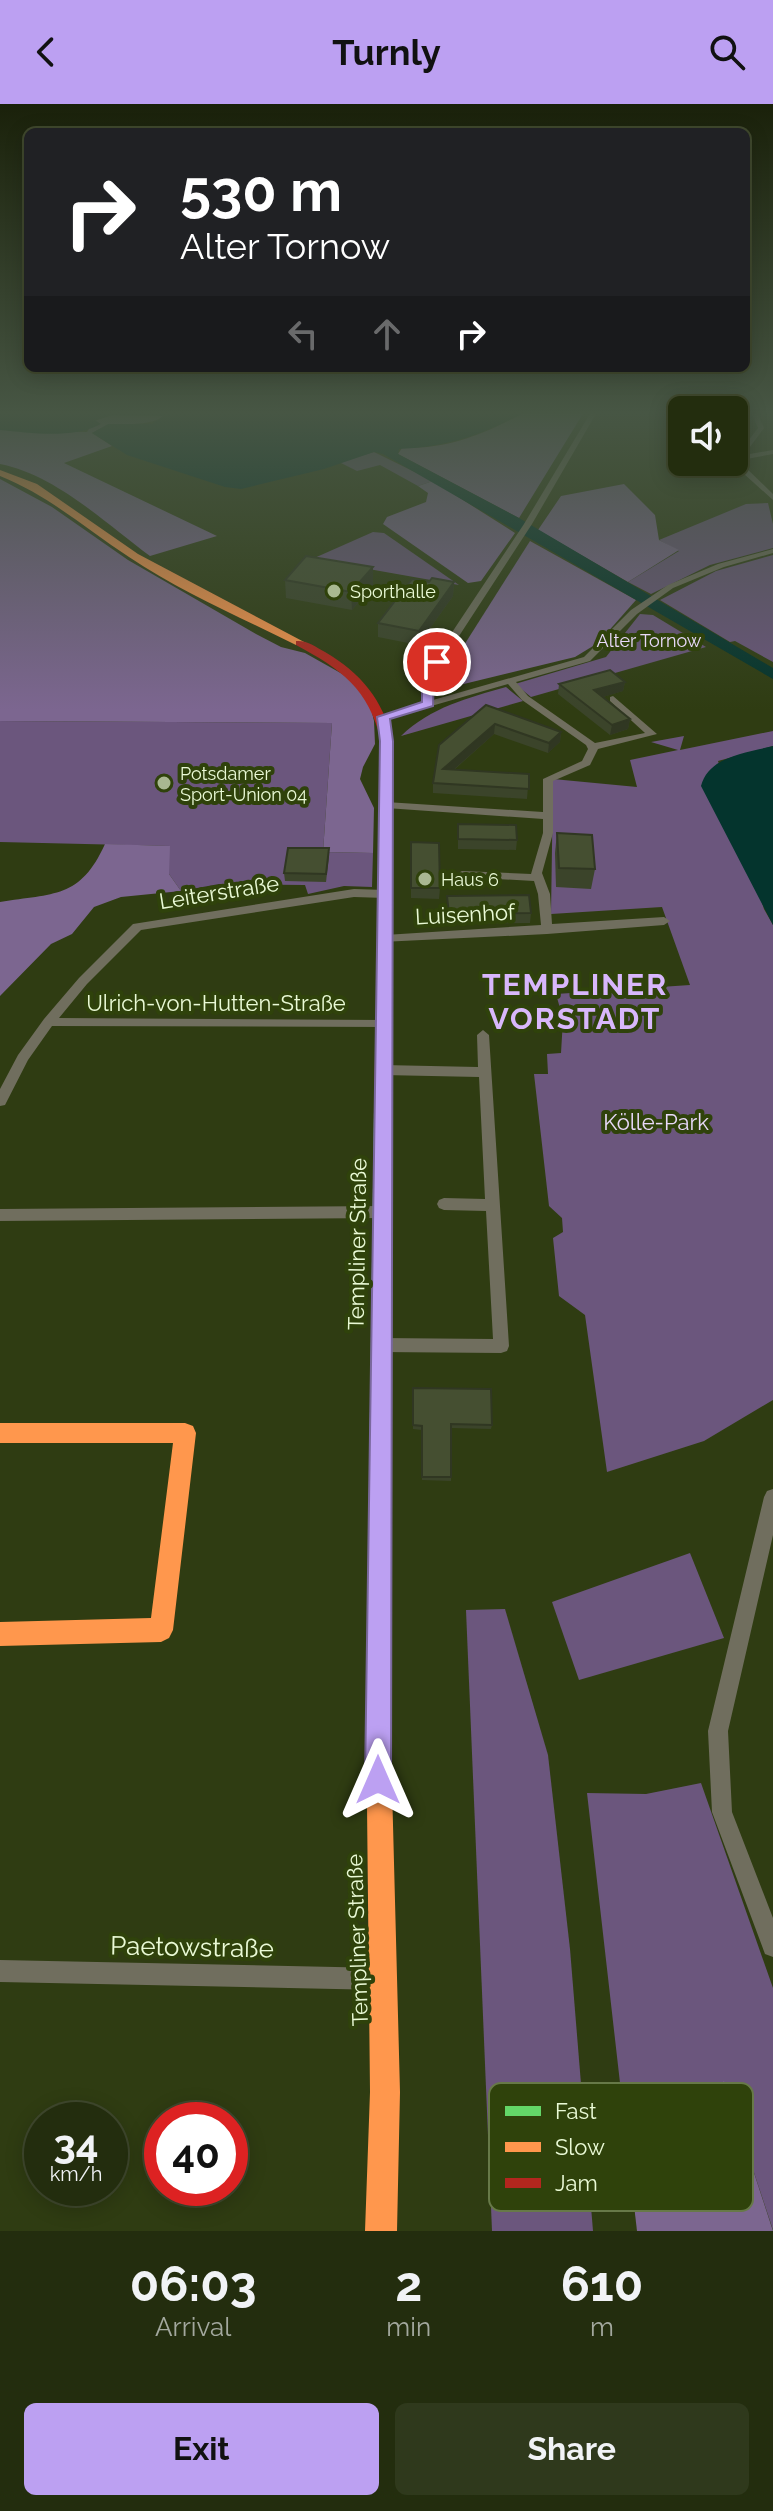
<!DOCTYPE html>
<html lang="en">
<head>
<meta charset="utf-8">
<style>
	:root { --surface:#232d0e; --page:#2f391c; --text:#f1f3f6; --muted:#a3a89e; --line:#40492e; --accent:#bca0f2 }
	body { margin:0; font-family:Raleway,sans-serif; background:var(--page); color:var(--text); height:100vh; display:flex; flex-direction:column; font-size:30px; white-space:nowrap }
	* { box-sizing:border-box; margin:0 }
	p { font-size:26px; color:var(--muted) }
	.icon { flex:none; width:44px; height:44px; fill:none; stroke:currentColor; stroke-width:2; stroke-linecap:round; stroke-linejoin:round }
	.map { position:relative; height:2127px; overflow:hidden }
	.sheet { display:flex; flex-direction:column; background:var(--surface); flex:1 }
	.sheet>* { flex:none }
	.top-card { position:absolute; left:24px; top:24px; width:726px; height:244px; border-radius:12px; box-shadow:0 4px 20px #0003,0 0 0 2px var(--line); background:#202124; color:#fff; overflow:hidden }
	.buttons { position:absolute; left:668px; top:292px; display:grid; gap:16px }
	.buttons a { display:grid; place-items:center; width:80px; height:80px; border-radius:12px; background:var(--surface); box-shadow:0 4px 20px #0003,0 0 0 2px var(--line); font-size:40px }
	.speed { position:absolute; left:24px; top:1998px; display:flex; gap:16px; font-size:40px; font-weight:700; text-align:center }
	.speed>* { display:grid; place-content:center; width:104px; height:104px; border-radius:50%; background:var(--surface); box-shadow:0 4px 20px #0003,0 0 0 2px var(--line); line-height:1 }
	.speed small { font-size:20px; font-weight:400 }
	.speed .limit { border:12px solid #d22; background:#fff; color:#111 }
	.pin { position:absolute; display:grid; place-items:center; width:68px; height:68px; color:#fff; margin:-34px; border:4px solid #fff; border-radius:50%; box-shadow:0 2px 8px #0007 }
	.me { position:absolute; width:88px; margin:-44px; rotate:0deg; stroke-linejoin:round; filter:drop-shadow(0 0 6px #0008) }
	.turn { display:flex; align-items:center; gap:28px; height:168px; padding:0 24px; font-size:36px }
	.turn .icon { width:104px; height:104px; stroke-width:2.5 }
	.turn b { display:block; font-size:56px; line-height:68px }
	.lanes { display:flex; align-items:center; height:76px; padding:0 24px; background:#0003; justify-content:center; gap:40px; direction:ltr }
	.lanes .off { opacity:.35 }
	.eta { display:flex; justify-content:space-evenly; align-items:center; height:136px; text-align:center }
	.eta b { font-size:48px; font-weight:700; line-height:56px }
	.button { display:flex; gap:16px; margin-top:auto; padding:16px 24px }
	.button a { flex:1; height:92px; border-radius:12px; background:var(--accent); color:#111; font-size:32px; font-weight:700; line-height:92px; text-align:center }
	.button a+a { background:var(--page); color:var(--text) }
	header { display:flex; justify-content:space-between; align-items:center; height:104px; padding:0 24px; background:var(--accent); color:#111; font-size:36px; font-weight:700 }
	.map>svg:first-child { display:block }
	.green { fill:#6b567d }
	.forest { fill:#7c6690 }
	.water { fill:#04342d }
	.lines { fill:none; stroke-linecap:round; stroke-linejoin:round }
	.street { fill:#706e5e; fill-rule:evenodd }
	.fast { fill:#63d668; fill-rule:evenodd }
	.slow { fill:#ff974d; fill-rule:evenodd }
	.jam { fill:#b3261e; fill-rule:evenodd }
	.wall { fill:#3b442a }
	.shaded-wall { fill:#303722 }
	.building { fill:#454f31; stroke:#303722; stroke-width:2 }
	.route { fill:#bca0f2; stroke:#7a689d; stroke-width:2 }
	.poi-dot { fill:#a9b891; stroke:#2f420b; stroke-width:3 }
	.labels { text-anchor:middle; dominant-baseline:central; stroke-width:8; stroke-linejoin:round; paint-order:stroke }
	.far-poi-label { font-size:18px; fill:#eafad6; stroke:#2f420b; text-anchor:start }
	.far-park-label { font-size:18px; fill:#e9d9fa; stroke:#2f420b }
	.street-label { font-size:22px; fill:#eafad6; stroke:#2f420b }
	.park-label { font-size:22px; fill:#e9d9fa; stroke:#2f420b }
	.near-street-label { font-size:26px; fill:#eafad6; stroke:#2f420b }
	.district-label { font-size:30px; font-weight:bold; letter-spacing:2px; fill:#d8b7fb; stroke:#2f420b }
	.key { fill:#2f420b; stroke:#677948; stroke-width:2 }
	.key-label { font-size:22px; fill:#eafad6 }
</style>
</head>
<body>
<header><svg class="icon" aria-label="back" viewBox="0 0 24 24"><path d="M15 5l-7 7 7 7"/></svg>Turnly<svg class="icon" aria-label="search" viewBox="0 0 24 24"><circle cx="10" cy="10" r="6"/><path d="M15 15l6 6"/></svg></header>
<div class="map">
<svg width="773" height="2127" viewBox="0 0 773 2127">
	<rect width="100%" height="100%" fill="#2f3c12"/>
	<g class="green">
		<path d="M374,348L433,377L418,382L380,361L357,367L339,358Z"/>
		<path d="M768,399L773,420V444L710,461L651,490L628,478L679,447L659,436L746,400Z"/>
		<path d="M373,428L384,429L459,481L312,455Z"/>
		<path d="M773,451V558L735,537L730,538L660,496L716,467Z"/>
		<path d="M640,510L653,511L706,543L531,593L515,580L606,553Z"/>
		<path d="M506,583L523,597L401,632C431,603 468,594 506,583Z"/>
		<path d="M0,617L332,619L323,748L373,749L372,783L344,782L308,790L305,781L219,780L181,787L169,770V742L0,738Z"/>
		<path d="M773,627V642L718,657L764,805L773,821V1296L704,1337L607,1368L585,1211L559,1192L553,1134L563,1128L562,1114L549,1102L534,970H548L547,950L561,949L563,915L556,890L690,881L662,803L551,810L553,675L637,683L630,656L678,646L651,638L684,632L680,646Z"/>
		<path d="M690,1449L724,1534L579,1576L552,1498Z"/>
		<path d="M505,1505L548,1651L570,1845L593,2127H492L466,1506Z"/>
		<path d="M701,1679L773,1884V2126L724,1978L629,2058L587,1689L646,1690Z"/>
	</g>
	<g class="forest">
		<path d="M525,308H584L519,414L398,350L402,344C448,345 485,330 525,308Z"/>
		<path d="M142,310L165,312C141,326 118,314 92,329L112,342L64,359L217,432L150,452C105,419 56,371 0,360V326L87,328L94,317L112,311Z"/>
		<path d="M0,375L52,403L128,456L256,530L281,543L305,549L353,576L370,600L374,617L375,640L363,663L360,675L374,704L373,749L323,748L332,619L0,617Z"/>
		<path d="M433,377L515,429L481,477L468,479L383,420L387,413L426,398L428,389L418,382Z"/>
		<path d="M624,380L655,411L659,436L679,446L628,478L538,426L561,392Z"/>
		<path d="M530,437L636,496L598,539L575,553L435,587Z"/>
		<path d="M105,740L170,742L169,770L181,787L121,793L94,803L72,830L51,840L0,892V798C54,789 80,795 105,740Z"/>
		<path d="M724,1977L773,2127H637L629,2058Z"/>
	</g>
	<g class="water">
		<path d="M0,308H525C483,331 446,343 399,345L398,350L519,414L773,564V575L383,350L374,348L324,365L241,385L225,383L127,351L92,329L108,320H152L163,312L112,311L95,316L101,320C73,335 31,329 0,326Z"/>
		<path d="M773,642V821L701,682C709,652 746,649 773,642Z"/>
	</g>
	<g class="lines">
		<g class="street">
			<path d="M591,308H597L532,420L433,572V596L584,553L631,506L668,481L718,460L773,445V449L724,463L673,484L637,510L590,557L516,578L528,592L595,639L645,629L610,597V593L613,592L657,630L598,645L590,661L553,677V729L542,769L550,790L552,820L664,813L670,817L664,821L547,830L381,838L379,835L385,831L541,821L538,790L534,777L462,773L456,770L462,767L531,770L543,729V715L386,704L381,701L386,698L543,708V675L582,657L588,645L586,641L522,596L508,580L386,615L378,613L423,599V572L524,420Z"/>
			<path d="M751,308H757L764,324L744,351L773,346V350L741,356V359L773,390V396L733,360L734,355L758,324Z"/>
			<path d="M354,785L385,786L391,790L385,794L354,793L141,826L87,880L59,914L384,916L390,920L388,923L52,922L28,956L5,1001L0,1002V985L18,951L44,915L79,874L133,820Z"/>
			<path d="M483,926L489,931L509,1242L507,1247L501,1249L380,1248L374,1246L372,1241L374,1236L380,1234L493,1235L486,1107L444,1106L439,1104L437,1100L439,1096L444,1094L485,1095L479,973L383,971L376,966L383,961L478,963L477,931Z"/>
			<path d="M382,1102L387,1104L389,1108L387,1112L382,1114L0,1117V1105Z"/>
			<path d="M773,1385V1431L728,1627L732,1708L773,1814V1853L765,1850L712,1708L708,1627L764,1393L767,1387Z"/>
			<path d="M0,1856L382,1864L390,1867L393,1875L390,1883L382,1886L0,1878Z"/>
		</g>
		<path class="fast" d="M383,1000L392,1007L390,1606L387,1615L378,1618L369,1615L366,1606L374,1007Z"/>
		<g class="slow">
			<path d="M0,366L37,380L138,450L306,539L296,541C240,513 181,488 129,453C86,425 48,391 0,372Z"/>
			<path d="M0,1319H185L193,1322L196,1329L173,1526L169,1534L161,1538L0,1542V1518L151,1514L173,1339H0Z"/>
			<path d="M378,1594L387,1597L390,1606L400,1988L397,2127H365L370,1988L366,1606L369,1597Z"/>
		</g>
		<path class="jam" d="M296,537C307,536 316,543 325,548C361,569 383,596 393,637L392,1007L383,1014L374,1007L381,637C369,585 341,565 296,541Z"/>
	</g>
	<g class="wall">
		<path d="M373,463V481L352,506L286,494L285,476Z"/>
		<path d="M429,478H454L453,492L418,541L378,533V519Z"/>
		<path d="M625,578L623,587L603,593L630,615L628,625L610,631L558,590L559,580Z"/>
		<path d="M486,601L561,628L560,638L548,649L494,630L454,666L529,670L527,695L433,689V679Z"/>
		<path d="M458,720L517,736L516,746L458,745Z"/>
		<path d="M557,729L595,765L591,785L556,783L555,749Z"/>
		<path d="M411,738L440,784L439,795L411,794Z"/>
		<path d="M329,752L326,778L285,777L284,769Z"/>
		<path d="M447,792L531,809L530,819L448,820Z"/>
		<path d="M413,1284L492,1321L491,1325L451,1324V1377L422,1376V1326L413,1325Z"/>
	</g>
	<g class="shaded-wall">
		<path d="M373,463V481L352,506L351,488Z"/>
		<path d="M454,478L453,492L418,541L419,527Z"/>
		<path d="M625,578L623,587L593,596L594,586Z"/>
		<path d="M630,615L628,625L610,631L612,621Z"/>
		<path d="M495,620L494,630L443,675V665Z"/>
		<path d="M561,628L560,638L548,649L549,639Z"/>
	</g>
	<g class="building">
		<path d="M306,452L373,463L351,488L285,476Z"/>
		<path d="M432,474L454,478L419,527L378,519L412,475L429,478Z"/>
		<path d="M610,566L625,578L594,586L630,615L612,621L559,580Z"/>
		<path d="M486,601L561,628L549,639L495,620L443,665L529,670V685L433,679L439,641Z"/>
		<path d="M458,720L516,721L517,736L458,735Z"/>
		<path d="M557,729L592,731L595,765L559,764Z"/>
		<path d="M411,738L439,739L440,784H411Z"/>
		<path d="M288,744H329L326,770L284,769Z"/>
		<path d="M529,791L531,809L449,810L447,792Z"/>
		<path d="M413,1284L491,1285L492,1321L451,1320V1373H422V1322L413,1321Z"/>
	</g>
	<linearGradient id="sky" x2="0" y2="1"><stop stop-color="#1a210a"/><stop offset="0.51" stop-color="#475644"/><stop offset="1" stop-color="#475644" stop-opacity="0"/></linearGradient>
	<rect width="773" height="606" fill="url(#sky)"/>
	<path class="route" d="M437,555L443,558L434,572L433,602L390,615L393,637L391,1676L387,1686L378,1689L369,1686L365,1676L380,637L377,613L422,598V572L433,556Z"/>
	<g class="poi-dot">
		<circle cx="334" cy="487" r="8"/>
		<circle cx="164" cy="679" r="8"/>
		<circle cx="425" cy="775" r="8"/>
	</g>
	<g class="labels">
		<g class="far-poi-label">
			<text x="350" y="487">Sporthalle</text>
			<text x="180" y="669">Potsdamer<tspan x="180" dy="21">Sport-Union 04</tspan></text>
			<text x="441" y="775">Haus 6</text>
		</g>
		<g class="far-park-label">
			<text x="649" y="536">Alter Tornow</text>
		</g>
		<g class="street-label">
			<text transform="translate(219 788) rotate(-9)">Leiterstraße</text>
			<text transform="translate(465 810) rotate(-3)">Luisenhof</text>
			<text x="216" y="899">Ulrich-von-Hutten-Straße</text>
			<text transform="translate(357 1140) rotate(-89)">Templiner Straße</text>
			<text transform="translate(357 1836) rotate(-92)">Templiner Straße</text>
		</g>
		<g class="park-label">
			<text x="656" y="1018">Kölle-Park</text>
		</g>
		<g class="near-street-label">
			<text transform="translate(192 1843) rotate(1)">Paetowstraße</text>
		</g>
		<g class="district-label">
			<text x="575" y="880">TEMPLINER<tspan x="575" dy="34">VORSTADT</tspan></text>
		</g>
	</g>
	<rect x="489" y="1979" width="264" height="128" rx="12" class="key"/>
	<rect x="505" y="2002" width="36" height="10" fill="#63d668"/>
	<rect x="505" y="2038" width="36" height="10" fill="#ff974d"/>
	<rect x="505" y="2074" width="36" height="10" fill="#b3261e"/>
	<g class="key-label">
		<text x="555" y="2015">Fast</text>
		<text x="555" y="2051">Slow</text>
		<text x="555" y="2087">Jam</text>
	</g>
</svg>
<div class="buttons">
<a><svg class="icon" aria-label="sound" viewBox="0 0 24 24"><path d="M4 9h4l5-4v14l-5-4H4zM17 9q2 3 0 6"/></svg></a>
</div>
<div class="speed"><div>34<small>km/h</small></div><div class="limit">40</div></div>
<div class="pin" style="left:437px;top:558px;background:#d93025"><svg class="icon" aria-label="arrive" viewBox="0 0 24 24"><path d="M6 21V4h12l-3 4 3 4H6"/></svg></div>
<svg class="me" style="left:378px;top:1676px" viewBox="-20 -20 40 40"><path d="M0-17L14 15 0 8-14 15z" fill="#bca0f2" stroke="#fff" stroke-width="4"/></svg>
<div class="top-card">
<div class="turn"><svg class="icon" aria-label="right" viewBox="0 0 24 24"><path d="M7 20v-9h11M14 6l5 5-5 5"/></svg><div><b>530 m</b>Alter Tornow</div></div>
<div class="lanes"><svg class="icon off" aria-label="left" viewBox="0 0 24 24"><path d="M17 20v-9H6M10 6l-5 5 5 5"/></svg><svg class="icon off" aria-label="ahead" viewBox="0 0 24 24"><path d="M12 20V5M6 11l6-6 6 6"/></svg><svg class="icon" aria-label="right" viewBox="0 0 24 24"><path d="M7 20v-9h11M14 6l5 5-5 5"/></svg></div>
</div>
</div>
<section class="sheet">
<div class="eta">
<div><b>06:03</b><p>Arrival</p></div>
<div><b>2</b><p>min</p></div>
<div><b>610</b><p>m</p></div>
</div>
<div class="button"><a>Exit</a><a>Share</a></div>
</section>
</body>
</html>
